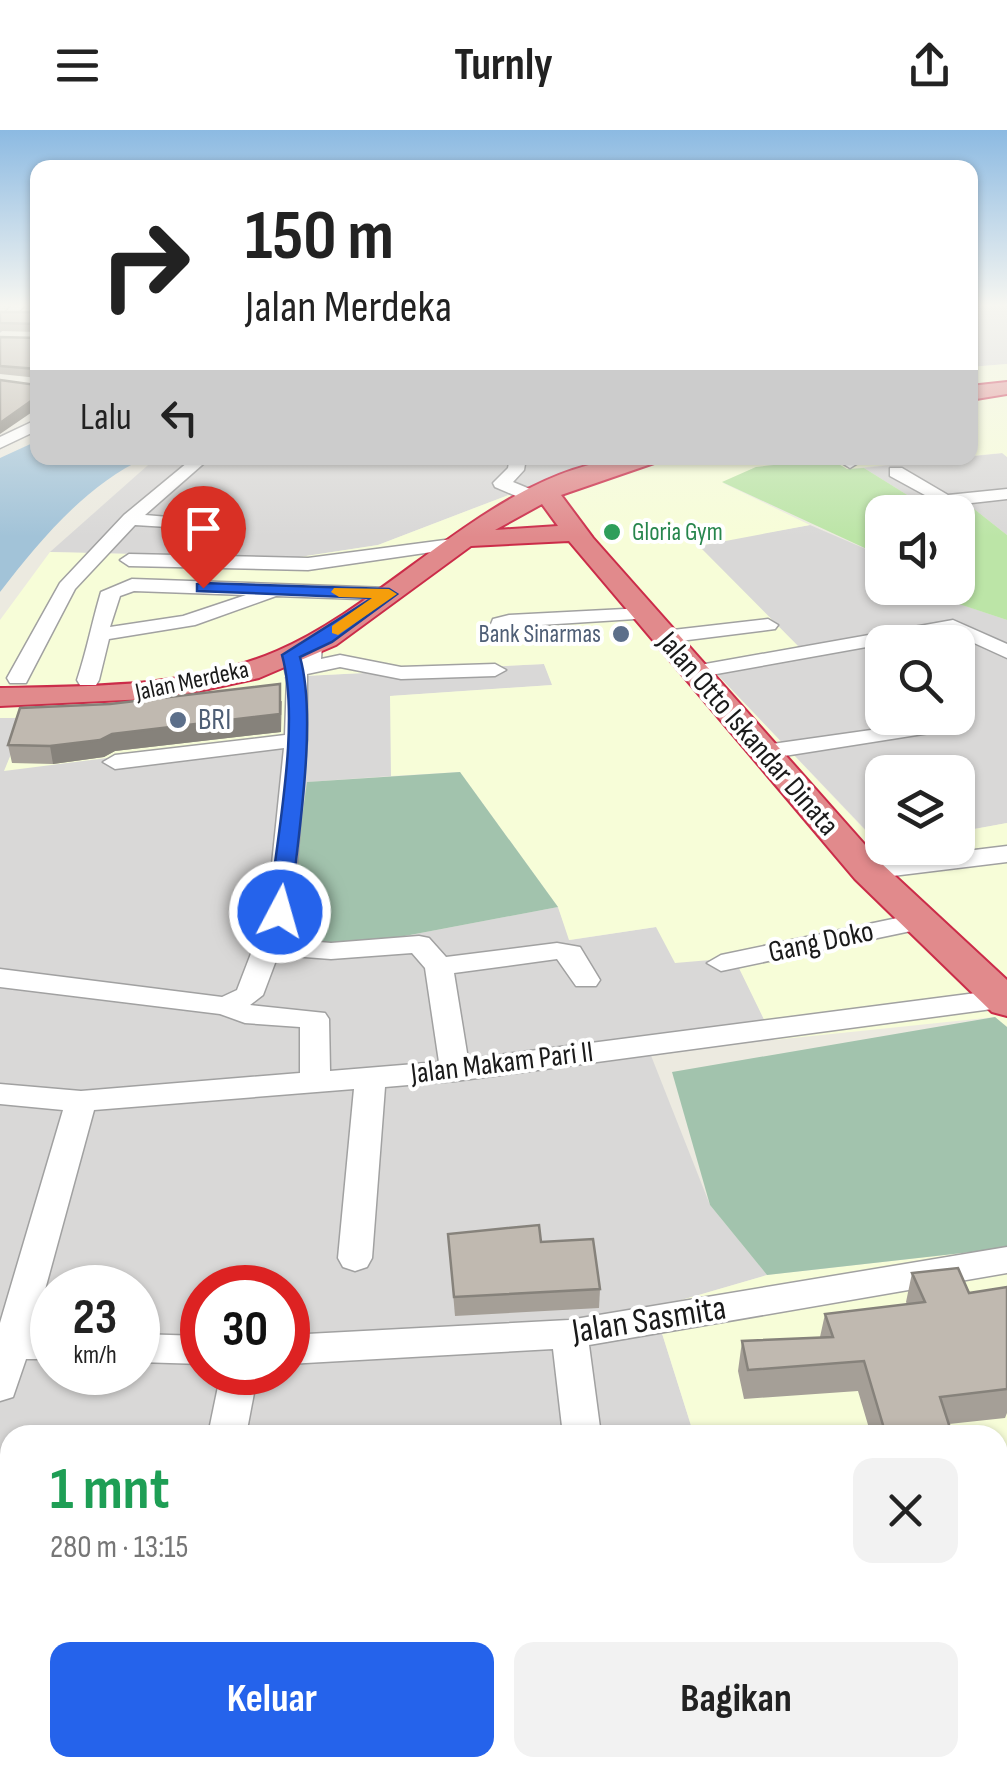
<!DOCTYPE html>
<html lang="id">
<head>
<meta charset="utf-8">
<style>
	:root { --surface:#fff; --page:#f2f2f2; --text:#222; --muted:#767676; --accent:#2563eb }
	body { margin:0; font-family:"Sofia Sans Condensed",sans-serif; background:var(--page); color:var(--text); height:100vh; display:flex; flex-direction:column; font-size:38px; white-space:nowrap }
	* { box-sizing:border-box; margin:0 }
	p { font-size:32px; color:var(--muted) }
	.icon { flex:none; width:55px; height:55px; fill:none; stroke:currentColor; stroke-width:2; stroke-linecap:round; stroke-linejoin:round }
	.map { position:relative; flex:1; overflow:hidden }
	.side { position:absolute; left:0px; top:1295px; width:1008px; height:352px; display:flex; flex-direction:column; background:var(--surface); border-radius:30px 30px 0 0; box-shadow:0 2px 8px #0004 }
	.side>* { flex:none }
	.hud { position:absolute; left:30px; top:30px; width:948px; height:305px; border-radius:20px; box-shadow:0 2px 8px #0004; background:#fff; color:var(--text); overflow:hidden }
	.buttons { position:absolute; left:865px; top:365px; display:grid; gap:20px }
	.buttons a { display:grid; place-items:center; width:110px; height:110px; border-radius:20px; background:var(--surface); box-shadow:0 2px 8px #0004; font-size:50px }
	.speed { position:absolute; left:30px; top:1135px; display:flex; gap:20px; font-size:50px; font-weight:700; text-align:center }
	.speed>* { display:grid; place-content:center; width:130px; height:130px; border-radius:50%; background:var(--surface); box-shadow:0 2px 8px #0004; line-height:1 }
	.speed small { font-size:25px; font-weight:400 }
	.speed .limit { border:15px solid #d22; background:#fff; color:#111 }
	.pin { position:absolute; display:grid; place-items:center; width:85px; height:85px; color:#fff; margin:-102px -42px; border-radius:50% 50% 50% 0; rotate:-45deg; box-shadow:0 0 10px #0007 }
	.pin .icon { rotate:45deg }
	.me { position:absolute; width:110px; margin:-55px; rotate:6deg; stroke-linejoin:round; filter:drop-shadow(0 0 8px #0008) }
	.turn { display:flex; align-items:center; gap:35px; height:210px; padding:0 50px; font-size:45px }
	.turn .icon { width:130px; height:130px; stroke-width:2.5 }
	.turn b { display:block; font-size:70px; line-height:85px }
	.then { display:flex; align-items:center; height:95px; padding:0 50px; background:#0003; gap:20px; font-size:38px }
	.round { display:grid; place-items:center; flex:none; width:105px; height:105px; border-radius:20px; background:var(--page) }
	.head { display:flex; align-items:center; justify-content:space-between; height:170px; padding:0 50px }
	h1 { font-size:60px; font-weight:700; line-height:75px; color:#1e9e55 }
	.action { display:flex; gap:20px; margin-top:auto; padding:20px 50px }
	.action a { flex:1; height:115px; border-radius:20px; background:var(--accent); color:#fff; font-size:40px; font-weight:700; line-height:115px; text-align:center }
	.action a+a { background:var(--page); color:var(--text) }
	header { display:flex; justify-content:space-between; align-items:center; height:130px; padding:0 50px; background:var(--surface); font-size:45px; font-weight:700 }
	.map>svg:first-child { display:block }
	.residential { fill:#d9d8d7; fill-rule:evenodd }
	.education { fill:#f7fdd8 }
	.grass { fill:#bce5a7 }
	.cemetery { fill:#a2c3ad }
	.water { fill:#a2c3d8 }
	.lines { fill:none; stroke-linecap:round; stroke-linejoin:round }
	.minor-casing { stroke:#a1a1a1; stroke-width:3 }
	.highway-casing { stroke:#cb2c49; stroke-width:4 }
	.minor { fill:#fff; fill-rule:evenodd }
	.highway { fill:#e18a8c; fill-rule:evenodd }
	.wall { fill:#a59f97 }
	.shaded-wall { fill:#86827b }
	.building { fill:#c0b9b0; stroke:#86827b; stroke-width:2.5 }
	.route { fill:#2563eb; stroke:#184099; stroke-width:2.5 }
	.slow { fill:#f59e0b }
	.leisure-dot { fill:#2e9e5b; stroke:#fff; stroke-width:4 }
	.service-dot { fill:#5c6f8a; stroke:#fff; stroke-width:4 }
	.labels { text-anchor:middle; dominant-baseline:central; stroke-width:8; stroke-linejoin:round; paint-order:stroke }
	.far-leisure-label { font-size:25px; fill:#27864d; stroke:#fff; text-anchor:start }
	.far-service-label { font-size:25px; fill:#4e5e75; stroke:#fff; text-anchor:end }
	.far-street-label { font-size:25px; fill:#1a1a1a; stroke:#fff }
	.service-label { font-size:30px; fill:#4e5e75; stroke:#fff; text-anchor:start }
	.street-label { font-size:30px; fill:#1a1a1a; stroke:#fff }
	.near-street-label { font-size:35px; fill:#1a1a1a; stroke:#fff }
</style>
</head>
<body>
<header><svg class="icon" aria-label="menu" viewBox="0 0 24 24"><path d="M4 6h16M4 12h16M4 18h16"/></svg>Turnly<svg class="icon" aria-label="share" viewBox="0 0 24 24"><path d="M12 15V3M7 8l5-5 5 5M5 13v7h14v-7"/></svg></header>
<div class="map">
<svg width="1007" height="1647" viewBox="0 0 1007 1647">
	<rect width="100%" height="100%" fill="#eceae0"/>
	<g class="residential">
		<path d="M970,176L1007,177V234L970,237Z"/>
		<path d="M1003,323L1007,327V405L964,371L925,376L864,338Z"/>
		<path d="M156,328H605L378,415L293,428L50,422Z"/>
		<path d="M810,395L882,426V458H955L970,464L954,472L1007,490V693L958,702V642H882V717L710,537L698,415ZM882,512H958V588H882Z"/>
		<path d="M544,534L553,555L391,566V646L308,652L331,820L558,777L570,810L656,797L735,828L774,910L650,923L710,1075L767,1145L654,1178L694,1305H10V1638H906L909,1647H0V588L26,587L5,640L304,603L283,547ZM52,1158H138V1242H52ZM202,1158H288V1242H202Z"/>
	</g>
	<g class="education">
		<path d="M1007,234V327L1002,323L970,326V237Z"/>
		<path d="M605,328H948L847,339L829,329L756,337L723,353L810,395L699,416L805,523L711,538L882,718H958V702L1007,693V897L995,887L774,910L734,828L675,833L656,797L569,810L558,777L460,642L391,646L390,566L552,555L544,534L284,547L305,603L4,641L26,588H0V490L50,422L293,428L378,415Z"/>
		<path d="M1007,1118V1647H909L906,1638H998V1305H694L654,1178L767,1145Z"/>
	</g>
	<path class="grass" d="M830,329L847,339L864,338L925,376L964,371L1007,405V490L953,472L969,464L955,458L958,382H882V426L722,352L756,337Z"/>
	<g class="cemetery">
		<path d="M460,642L558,777L331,820L285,809L307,652Z"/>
		<path d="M995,887L1007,897V1118L767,1145L710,1075L672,942Z"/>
	</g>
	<path class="water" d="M37,311L38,328H145C86,355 40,410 0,462V328Z"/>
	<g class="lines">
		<g class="minor-casing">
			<g id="minor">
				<path d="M11,176H24L0,201V189Z"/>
				<path d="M38,289V300L0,318V307Z"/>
				<path d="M193,328H210L145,385L227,392L233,393V401L135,395L75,459L26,553H10L7,548L60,453L124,385Z"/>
				<path d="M510,328H526L524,340L513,352L542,364V372H530L495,357L493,353L508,338Z"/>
				<path d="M834,328H853L858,333L850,338Z"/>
				<path d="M890,338H902L948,365L1007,359V369L945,376L890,346Z"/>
				<path d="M460,408L466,409V417L308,440L129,436L120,430L129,424L308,428Z"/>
				<path d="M132,449L389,458L399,464L389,470L276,466L195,495L109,509L99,550L96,555H80L77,550C87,520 92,492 101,462ZM134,461L246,465L183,486L110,497L120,466Z"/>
				<path d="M644,478L651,480V488L509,497L499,505L489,499L493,489L509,485Z"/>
				<path d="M768,489L778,495L775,499L664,513L654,507L664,501Z"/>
				<path d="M953,490L1007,514V528L950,502L694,548L683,542L694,536Z"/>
				<path d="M312,509L322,515L321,529L340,525L401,537L495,534L506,540L495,546L401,549L340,537L307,544V610L293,782L284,809L331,813L419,806L429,808L446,827L557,813L580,817L600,850L596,856H576L557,829L454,843L468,929L1007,859V877L455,951L385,957L372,1128L367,1137L355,1141L343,1137L338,1128L354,959L94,980L34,1200L52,1201V1229H26L13,1267L0,1271V1193L63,980L0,974V954L81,961L300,943V897L245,893L220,884L0,857V839L222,867L237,860L267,782L284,618L115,639L103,632L115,625L285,605L287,548L281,525L291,519L301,524L305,511ZM412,823L425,838L439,932L330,941L329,889L325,883L250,875L263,865L278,825L331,829Z"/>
				<path d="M963,587L966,592L963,597L955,599L765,629L754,622L765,615Z"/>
				<path d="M1007,716V732L868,749L855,741L868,733Z"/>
				<path d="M921,783L934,791L930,797L721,841L707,833L721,825Z"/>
				<path d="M1007,1117V1143L589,1215L601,1305H563L553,1219L288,1234V1205L569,1190Z"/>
				<path d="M138,1204L202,1206V1234L138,1232Z"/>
				<path d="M221,1242H258L246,1305H208Z"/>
				<rect x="0" y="1360" width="10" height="34"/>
				<path d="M0,1550L10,1551V1593L0,1592Z"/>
				<path d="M135,1638H181L179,1647H133Z"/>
				<path d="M436,1638H482L481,1647H435Z"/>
				<path d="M582,1638H628L627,1647H581Z"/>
			</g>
		</g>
		<g class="highway-casing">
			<g id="highway">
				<path d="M1007,252V264L970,270V256Z"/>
				<path d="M658,328L654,333L561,365L593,408L881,733L1007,850V886L992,882L855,749L569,411L471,416L336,515L259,548L167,568L0,576V558C92,556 191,558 277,521C401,468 514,318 658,328ZM542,374L558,396L495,400Z"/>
			</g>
		</g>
		<use href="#minor" class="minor"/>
		<use href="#highway" class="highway"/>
	</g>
	<g class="wall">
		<path d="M0,182H38V202L0,201Z"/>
		<path d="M0,207L38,208V248L0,244Z"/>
		<path d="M282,571L281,602L115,621L104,627L53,634L12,633L8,615Z"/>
		<path d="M448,1104L541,1112L600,1159L599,1178L455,1186Z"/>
		<path d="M912,1143L969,1163L1007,1157V1283L1005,1288L949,1294L952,1305H871L858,1261L744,1269L738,1241L742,1211L820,1207L825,1184L907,1174L906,1172Z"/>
	</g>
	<g class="shaded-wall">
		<path d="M38,268V278L0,304V293L34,269Z"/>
		<path d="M280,554L281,602L115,621L104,627L53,634L50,616L112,604Z"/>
	</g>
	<g class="building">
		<path d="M0,182H38V196L37,194L0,193Z"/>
		<path d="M0,207L38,208V241L37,239L0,236Z"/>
		<path d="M0,250L36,255L38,253V268L34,269L0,293Z"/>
		<path d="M280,554V584L112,604L100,610L50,616L8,615L20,578L110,574Z"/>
		<path d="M539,1095L541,1112L593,1109L600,1159L454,1167L448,1104Z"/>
		<path d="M958,1138L969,1163L1007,1157V1259L940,1267L952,1304L886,1305L864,1231L748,1240L742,1211L833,1207L825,1184L925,1172L912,1143Z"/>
	</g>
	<linearGradient id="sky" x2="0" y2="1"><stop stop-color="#8cbae2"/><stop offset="0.43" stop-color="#f6f6f1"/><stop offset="1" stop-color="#f6f6f1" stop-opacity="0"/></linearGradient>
	<rect width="1007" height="407" fill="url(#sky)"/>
	<path class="route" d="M203,453L389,459L397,464L332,512L300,527C318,590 297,714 290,782L280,789L269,782C276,709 301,594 282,525L372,468L197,461V454Z"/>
	<path class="slow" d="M334,458L389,459L397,464L338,505L332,503V496L372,468L339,467L331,462Z"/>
	<circle class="leisure-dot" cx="612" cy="402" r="10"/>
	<g class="service-dot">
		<circle cx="621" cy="504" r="10"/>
		<circle cx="178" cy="590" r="10"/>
	</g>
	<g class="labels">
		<g class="far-leisure-label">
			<text x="632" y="402">Gloria Gym</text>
		</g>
		<g class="far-service-label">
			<text x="601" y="504">Bank Sinarmas</text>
		</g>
		<g class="far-street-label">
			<text transform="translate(192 551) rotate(-12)">Jalan Merdeka</text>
		</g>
		<g class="service-label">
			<text x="198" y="590">BRI</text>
		</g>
		<g class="street-label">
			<text transform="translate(748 604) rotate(49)">Jalan Otto Iskandar Dinata</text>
			<text transform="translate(821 812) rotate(-12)">Gang Doko</text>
			<text transform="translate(502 933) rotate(-7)">Jalan Makam Pari II</text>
		</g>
		<g class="near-street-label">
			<text transform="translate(649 1190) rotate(-9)">Jalan Sasmita</text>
		</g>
	</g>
</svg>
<div class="buttons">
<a><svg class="icon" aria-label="sound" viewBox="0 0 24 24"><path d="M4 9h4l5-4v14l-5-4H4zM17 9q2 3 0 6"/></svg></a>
<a><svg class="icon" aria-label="search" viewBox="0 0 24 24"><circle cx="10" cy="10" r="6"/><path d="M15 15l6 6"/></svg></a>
<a><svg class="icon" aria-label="layers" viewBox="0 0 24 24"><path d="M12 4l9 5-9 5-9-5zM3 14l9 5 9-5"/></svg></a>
</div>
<div class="speed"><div>23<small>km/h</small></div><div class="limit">30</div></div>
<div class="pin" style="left:203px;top:458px;background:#d93025"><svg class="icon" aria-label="arrive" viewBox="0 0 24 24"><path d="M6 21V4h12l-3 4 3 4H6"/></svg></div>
<svg class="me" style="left:280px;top:782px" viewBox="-20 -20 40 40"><circle r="17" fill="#2563eb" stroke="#fff" stroke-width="3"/><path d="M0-11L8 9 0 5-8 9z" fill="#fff"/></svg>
<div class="hud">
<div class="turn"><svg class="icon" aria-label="right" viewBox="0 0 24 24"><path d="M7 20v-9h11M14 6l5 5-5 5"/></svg><div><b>150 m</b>Jalan Merdeka</div></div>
<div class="then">Lalu<svg class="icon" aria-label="left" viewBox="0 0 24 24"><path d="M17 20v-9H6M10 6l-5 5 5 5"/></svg></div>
</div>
<section class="side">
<div class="head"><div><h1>1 mnt</h1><p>280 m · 13:15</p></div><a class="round"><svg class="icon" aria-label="close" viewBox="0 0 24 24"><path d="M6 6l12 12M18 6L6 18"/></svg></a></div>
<div class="action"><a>Keluar</a><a>Bagikan</a></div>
</section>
</div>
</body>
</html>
